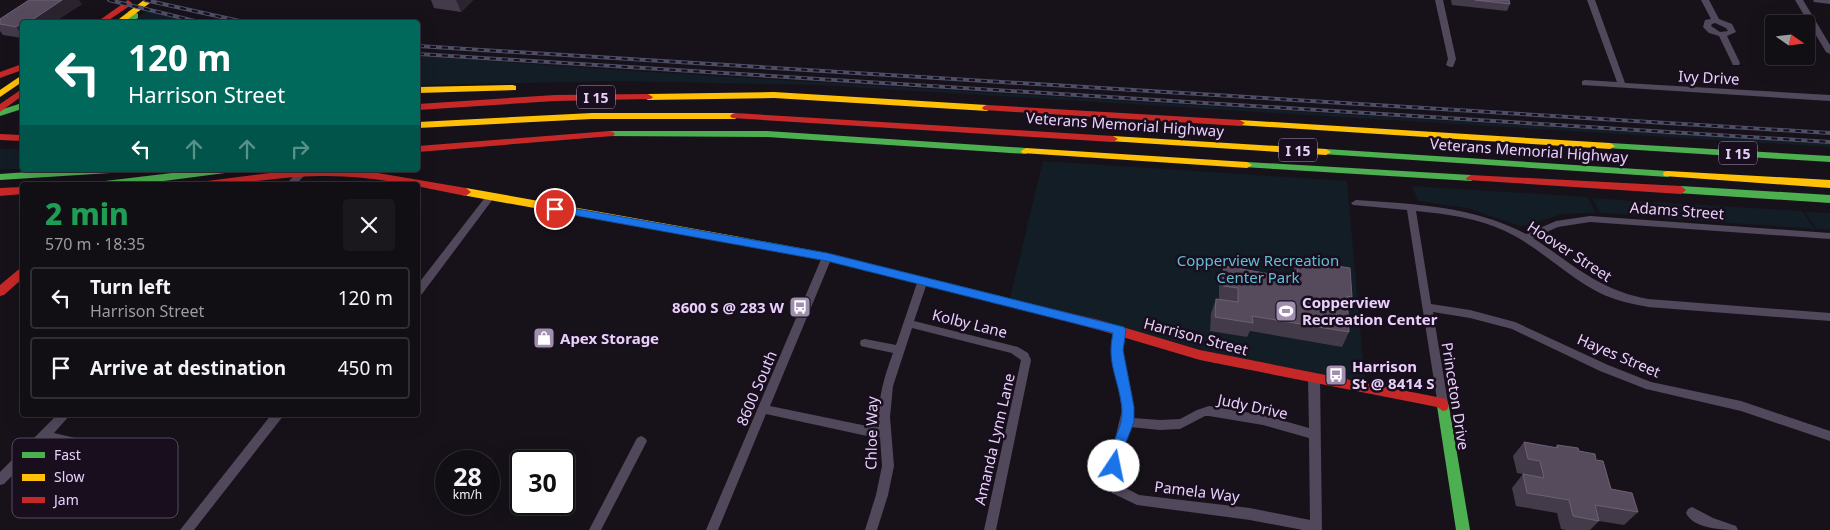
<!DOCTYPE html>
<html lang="en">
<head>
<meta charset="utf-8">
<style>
	:root { --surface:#110e14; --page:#1a171d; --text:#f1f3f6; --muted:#9c9ca0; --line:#302e34 }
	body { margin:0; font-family:"Noto Sans",sans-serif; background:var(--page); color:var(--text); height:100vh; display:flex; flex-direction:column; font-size:19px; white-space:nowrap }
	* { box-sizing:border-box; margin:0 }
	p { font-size:16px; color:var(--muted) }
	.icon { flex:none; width:28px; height:28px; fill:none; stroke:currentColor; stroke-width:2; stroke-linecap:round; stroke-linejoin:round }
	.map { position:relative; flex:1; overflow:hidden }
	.panel { position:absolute; left:20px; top:182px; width:400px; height:235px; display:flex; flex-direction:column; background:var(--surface); border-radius:5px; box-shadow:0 5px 20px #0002,0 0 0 1px var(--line) }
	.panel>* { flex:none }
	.banner { position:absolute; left:20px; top:20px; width:400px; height:152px; border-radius:5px; box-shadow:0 5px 20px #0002,0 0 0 1px var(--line); background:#00695c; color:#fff; overflow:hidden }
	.needle { width:32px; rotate:104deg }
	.fabs { position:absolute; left:1765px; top:15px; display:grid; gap:10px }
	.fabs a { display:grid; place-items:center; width:50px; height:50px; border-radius:5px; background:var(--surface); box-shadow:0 5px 20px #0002,0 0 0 1px var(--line); font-size:25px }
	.speed { position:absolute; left:435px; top:450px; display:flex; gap:10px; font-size:25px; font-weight:700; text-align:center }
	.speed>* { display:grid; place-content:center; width:65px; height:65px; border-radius:50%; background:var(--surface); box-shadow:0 5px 20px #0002,0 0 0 1px var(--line); line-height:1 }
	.speed small { font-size:12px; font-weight:400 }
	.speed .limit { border:2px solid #111; border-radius:8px; background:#fff; color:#111 }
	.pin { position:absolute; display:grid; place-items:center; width:42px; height:42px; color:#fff; margin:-21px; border:2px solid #fff; border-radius:50%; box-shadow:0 1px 5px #0007 }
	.me { position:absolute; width:55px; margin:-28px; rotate:11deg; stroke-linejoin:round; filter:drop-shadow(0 0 4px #0008) }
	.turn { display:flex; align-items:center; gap:18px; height:105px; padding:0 25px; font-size:22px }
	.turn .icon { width:65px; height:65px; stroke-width:2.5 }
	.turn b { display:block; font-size:35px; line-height:42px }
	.lanes { display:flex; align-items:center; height:48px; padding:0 25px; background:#0003; justify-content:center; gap:25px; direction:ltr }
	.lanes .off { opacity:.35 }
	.round { display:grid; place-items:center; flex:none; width:52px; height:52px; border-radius:5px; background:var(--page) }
	.summary { display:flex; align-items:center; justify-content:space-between; height:85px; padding:0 25px }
	h1 { font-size:30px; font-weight:800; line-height:38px; color:#1e9e55 }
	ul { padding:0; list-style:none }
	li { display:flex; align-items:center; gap:15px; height:62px; margin:0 10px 8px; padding:0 15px; border:2px solid var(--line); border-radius:5px }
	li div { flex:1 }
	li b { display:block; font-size:19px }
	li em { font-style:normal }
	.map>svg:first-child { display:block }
	.green { fill:#131d26 }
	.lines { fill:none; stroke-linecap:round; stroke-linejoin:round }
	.street { fill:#51485b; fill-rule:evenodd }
	.fast { fill:#4caf50; fill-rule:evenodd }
	.slow { fill:#ffc107; fill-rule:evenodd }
	.jam { fill:#c62828; fill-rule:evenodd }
	.rail-casing { stroke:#4c4f65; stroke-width:4 }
	.rail { stroke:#180e1e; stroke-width:2; stroke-dasharray:6; stroke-linecap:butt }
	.wall { fill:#443b4a }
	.shaded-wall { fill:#2b242f }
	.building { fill:#564b5d; stroke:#6d6076 }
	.route { fill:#1a73e8; stroke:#114b97 }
	.labels { text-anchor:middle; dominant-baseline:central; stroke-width:5; stroke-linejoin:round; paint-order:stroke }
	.shield { fill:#180e1e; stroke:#aa96b8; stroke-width:1 }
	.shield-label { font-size:14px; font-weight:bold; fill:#e8d0fa }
	.street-label { font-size:15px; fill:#e8d0fa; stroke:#180e1e }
	.park-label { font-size:15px; fill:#64bed3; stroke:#180e1e }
	.poi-label { font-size:15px; font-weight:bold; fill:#e8d0fa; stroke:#180e1e; text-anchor:start }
	.key { fill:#180e1e; stroke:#564860; stroke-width:1 }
	.key-label { font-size:14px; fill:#e8d0fa }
</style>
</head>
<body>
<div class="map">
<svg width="1830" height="530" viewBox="0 0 1830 530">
	<rect width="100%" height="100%" fill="#17121a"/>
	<g class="green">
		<path d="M147,11L196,22H132Z"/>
		<path d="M418,56L634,71L1830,144V147L819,85L616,81L418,85Z"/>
		<rect x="0" y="149" width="22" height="20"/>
		<path d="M1043,161L1347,181L1365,384L1229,357L1010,298Z"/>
		<path d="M1412,186L1588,197L1596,213L1562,214L1528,225L1520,226L1467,208L1418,201Z"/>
		<path d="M1592,198L1632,201L1635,206H1641L1639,201L1650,202L1659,217L1600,213Z"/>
		<path d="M1654,202L1802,211L1815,229L1663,218Z"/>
		<path d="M1805,212L1830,213V230L1817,229Z"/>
	</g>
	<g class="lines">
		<g class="street">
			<path d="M1435,0H1443L1456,59L1453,67H1450L1446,65L1448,59Z"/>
			<path d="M1587,0H1595L1625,83L1830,95V101L1582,85V81L1585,80L1617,82Z"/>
			<path d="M1701,0H1709L1719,19L1732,24L1736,32L1727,36L1740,63L1739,65H1733L1719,36L1709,33L1703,27L1705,20L1711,19ZM1715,23L1726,28L1728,31L1720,32L1711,26L1712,24Z"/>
			<path d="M1795,0H1803L1830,45V54L1826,52Z"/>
			<path d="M1813,0H1830V4L1814,2Z"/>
			<path d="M302,170L307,173L295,185H285L299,171Z"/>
			<path d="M490,194L493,195L495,197L493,199L422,294L418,295V284L487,195Z"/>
			<path d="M1356,200C1414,204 1473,206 1526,234L1556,221L1590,216L1830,233V239L1590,222L1558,227L1533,238C1574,265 1599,290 1648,299L1830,313V321L1648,307C1633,304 1618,301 1604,295C1568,278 1541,248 1505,231C1477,218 1447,214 1416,211L1431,304L1470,310L1515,322L1608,365L1651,382L1741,401L1830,431V441L1741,411L1646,389L1600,371L1512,329L1470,318L1433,312L1448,403L1446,406L1442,408L1438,406L1407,210L1353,205L1351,203Z"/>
			<path d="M827,253L832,257L770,406L867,426L879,427C877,401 884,377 893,353L865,347L861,346L860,343L861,340L865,339L896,345L918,280L919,277H927L928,280L914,321L1018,347L1028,353L1031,360L996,530H984L1021,360L1011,353L912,328L893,386L890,417L894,466L888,495L877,530H865L876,495L882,466L880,437L867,436L766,414L718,530H706L822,257Z"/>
			<path d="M1119,326L1123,327L1124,330L1123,352L1133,400V418L1160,420L1180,419L1197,410L1209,406L1263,415L1309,428L1308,378L1310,375L1314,374L1318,375L1320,378L1322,530H1303L1250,520L1137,505L1112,493L1109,483L1110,460L1122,410L1112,352L1114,330L1115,327ZM1205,416H1209L1263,425L1309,438L1310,520L1250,508L1139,495L1122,486V455L1130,427L1160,430L1180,429Z"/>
			<path d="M57,415H70L54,433L88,441L90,445L88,449L84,450L46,441L4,484L0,485V472Z"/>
			<path d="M271,415H284L194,530H180Z"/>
			<path d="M641,436L645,438L647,441L601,530H589L637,438Z"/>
			<path d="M1692,507L1713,518L1736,526L1738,530C1724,530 1693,529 1686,513L1688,509Z"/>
		</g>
		<g class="fast">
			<path d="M132,10L138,14V18L131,22H122L130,16L128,13L129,11Z"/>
			<path d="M22,103V109L0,116V110Z"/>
			<path d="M610,131H767L1026,148L1031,151L1026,154L767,137L607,136L605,134L607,132Z"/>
			<path d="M1610,143L1830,156V162L1606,148L1605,146L1606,144Z"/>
			<path d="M1326,149L1668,171L1673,174L1668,177L1322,154L1321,152Z"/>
			<path d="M1247,162L1471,175L1476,178L1471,181L1243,167L1242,165L1243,163Z"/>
			<path d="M56,170H115L110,173L0,180V174Z"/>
			<path d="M197,170H230L225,173L133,185H100L105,181Z"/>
			<path d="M1681,186L1830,195V203L1677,193L1676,190L1677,187Z"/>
			<path d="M740,237L827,253L1040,306L1044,307L1046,310L1044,313L1040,314L827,261L736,244L734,241L736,238Z"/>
			<path d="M1443,401L1447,402L1449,406L1470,530H1456L1437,406L1439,402Z"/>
		</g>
		<g class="slow">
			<path d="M144,0H154L124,22H115Z"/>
			<path d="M22,75V82L0,97V90Z"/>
			<path d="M513,85L516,86V90L418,93V87Z"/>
			<path d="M774,92L987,105L992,108L987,111L774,98L648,100L643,97L648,94Z"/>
			<path d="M592,113H735L740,116L735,119H592L418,128V122Z"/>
			<path d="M1240,120L1610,143L1615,146L1610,149L1237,125L1235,123L1237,121Z"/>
			<path d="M1113,136L1326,149L1331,152L1326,155L1109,141L1108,139L1109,137Z"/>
			<path d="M1026,148L1247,162L1252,165L1247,168L1022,153L1021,151Z"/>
			<path d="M1668,171L1830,180V188L1664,176L1663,174L1664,172Z"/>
			<path d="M466,188L740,237L746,241L740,245L462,195L461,192L462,189Z"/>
		</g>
		<g class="jam">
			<path d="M128,0L132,3L131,5L106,22H97Z"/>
			<path d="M22,64V70L0,78V72Z"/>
			<path d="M22,89V96L0,112V104Z"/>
			<path d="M648,94L653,97L651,99L555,101L418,110V104L555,95Z"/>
			<path d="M987,105L1240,120L1245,123L1240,126L984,110L982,108L984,106Z"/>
			<path d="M735,113L1113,136L1118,139L1113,142L732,118L730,116L732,114Z"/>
			<path d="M610,131L613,132L615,134L613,136L418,152V146Z"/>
			<path d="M0,134L22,135V141L0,140Z"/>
			<path d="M294,170H360L466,188L471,192L466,196C417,186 370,175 320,176C280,176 241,185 202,185L207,181Z"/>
			<path d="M1471,175L1681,186L1686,190L1681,194L1467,180L1466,178Z"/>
			<path d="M22,187V194L0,196V188Z"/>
			<path d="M22,269V279L4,295L0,296V285L18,270Z"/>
			<path d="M1040,306L1099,320L1200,350L1442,398L1446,399L1449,406L1447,410L1443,411L1437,407L1200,360L1099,330L1036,313L1034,310L1036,307Z"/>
		</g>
		<g class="rail-casing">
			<g id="rail">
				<path d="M109,0L199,22"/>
				<path d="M145,0L244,22"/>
				<path d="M418,46L1830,133"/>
				<path d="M418,54L1830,142"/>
			</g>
		</g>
		<use href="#rail" class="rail"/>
	</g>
	<g class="wall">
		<path d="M431,0H473L461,12L434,8Z"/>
		<path d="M1451,0H1509L1510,4L1507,11L1452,5Z"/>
		<path d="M82,4L54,22H22V38L3,35L0,31V19Z"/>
		<path d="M1297,260L1352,297L1348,307L1349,332L1342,347L1250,331L1247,337L1210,331L1211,313L1216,299H1219V280L1224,266L1292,277V275Z"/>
		<path d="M1524,442L1555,448L1557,445L1579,451L1596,460L1611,489L1638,512L1624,525L1599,521L1590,530H1566L1561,529L1557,513L1516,506L1512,488L1523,474L1529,475L1517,473L1513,456Z"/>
	</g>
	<g class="shaded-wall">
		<path d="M62,0H79L82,4L54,22H34L32,20Z"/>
		<path d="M456,0H473L461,12Z"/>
		<path d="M28,19L30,22H22V35L16,27Z"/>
	</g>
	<g class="building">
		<path d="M29,0H62L32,20L28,19L16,27L0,24V19Z"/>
		<path d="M1475,0H1509L1510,4Z"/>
		<path d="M1297,260L1350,268L1352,297L1347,296L1349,332L1252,316L1253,323L1215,317L1216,299L1238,302V288L1223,286L1224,266L1298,279Z"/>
		<path d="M1524,442L1558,448L1557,445L1578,448L1579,451L1595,454L1596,460L1603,461L1611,489L1632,493L1638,512L1595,505L1599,521L1573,516L1569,500L1527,493L1523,474L1544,478L1540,461L1528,459Z"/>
	</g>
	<path class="route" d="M555,205L827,253L1124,327L1126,330L1123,350L1134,407V422L1126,442L1119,471L1114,472L1110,471C1104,458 1118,435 1121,422C1126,398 1110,373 1111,349C1111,344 1112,338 1113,333L827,261L551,211L549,209Z"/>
	<defs>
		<g id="bus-square" transform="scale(1.125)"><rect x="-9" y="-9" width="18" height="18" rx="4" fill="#9f8eac" stroke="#180e1e"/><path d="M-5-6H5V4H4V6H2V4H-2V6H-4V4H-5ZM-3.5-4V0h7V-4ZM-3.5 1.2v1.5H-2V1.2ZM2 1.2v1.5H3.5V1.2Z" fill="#fff"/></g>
		<g id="stadium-square" transform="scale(1.125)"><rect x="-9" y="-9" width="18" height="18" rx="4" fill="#9f8eac" stroke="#180e1e"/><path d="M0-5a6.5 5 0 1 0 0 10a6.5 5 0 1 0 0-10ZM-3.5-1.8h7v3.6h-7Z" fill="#fff"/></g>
		<g id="shop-square" transform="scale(1.125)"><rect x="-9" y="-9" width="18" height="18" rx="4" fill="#9f8eac" stroke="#180e1e"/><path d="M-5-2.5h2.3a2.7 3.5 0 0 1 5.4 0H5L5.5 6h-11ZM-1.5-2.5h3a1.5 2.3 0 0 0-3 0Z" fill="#fff"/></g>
	</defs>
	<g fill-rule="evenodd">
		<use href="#bus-square" x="800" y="307"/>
		<use href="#stadium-square" x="1286" y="311"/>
		<use href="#shop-square" x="544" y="338"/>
		<use href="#bus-square" x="1336" y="375"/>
	</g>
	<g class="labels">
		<g class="shield">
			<rect x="577" y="85.5" width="38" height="23" rx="4"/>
			<rect x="1279" y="138.5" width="38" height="23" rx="4"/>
			<rect x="1719" y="141.5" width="38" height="23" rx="4"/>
		</g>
		<g class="shield-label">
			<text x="596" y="97">I 15</text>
			<text x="1298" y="150">I 15</text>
			<text x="1738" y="153">I 15</text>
		</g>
		<g class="street-label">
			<text transform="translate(1709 77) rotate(3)">Ivy Drive</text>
			<text transform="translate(1125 124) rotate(4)">Veterans Memorial Highway</text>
			<text transform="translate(1529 150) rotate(4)">Veterans Memorial Highway</text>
			<text transform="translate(1677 210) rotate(4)">Adams Street</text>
			<text transform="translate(1570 251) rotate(33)">Hoover Street</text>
			<text transform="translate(970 323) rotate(14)">Kolby Lane</text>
			<text transform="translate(1196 336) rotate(15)">Harrison Street</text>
			<text transform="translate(1619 355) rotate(23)">Hayes Street</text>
			<text transform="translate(756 388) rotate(-67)">8600 South</text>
			<text transform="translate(1456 396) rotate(81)">Princeton Drive</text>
			<text transform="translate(1253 406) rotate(12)">Judy Drive</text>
			<text transform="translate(871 433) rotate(-89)">Chloe Way</text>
			<text transform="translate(994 439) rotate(-77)">Amanda Lynn Lane</text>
			<text transform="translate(1197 491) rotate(7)">Pamela Way</text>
		</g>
		<g class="park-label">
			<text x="1258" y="260">Copperview Recreation<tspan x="1258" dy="17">Center Park</tspan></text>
		</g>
		<g class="poi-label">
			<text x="1302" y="302">Copperview<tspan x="1302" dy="17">Recreation Center</tspan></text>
			<text x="784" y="307" text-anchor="end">8600 S @ 283 W</text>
			<text x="560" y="338">Apex Storage</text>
			<text x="1352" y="366">Harrison<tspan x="1352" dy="17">St @ 8414 S</tspan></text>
		</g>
	</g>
	<rect x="12" y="438" width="166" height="80" rx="8" class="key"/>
	<rect x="22" y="452" width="23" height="6" fill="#4caf50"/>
	<rect x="22" y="474" width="23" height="7" fill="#ffc107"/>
	<rect x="22" y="497" width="23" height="6" fill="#c62828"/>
	<g class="key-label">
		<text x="54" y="460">Fast</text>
		<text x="54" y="482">Slow</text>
		<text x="54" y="505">Jam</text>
	</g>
</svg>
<div class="fabs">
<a><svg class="needle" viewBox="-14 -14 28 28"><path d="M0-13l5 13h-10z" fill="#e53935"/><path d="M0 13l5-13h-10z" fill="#9c9ca0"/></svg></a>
</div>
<div class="speed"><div>28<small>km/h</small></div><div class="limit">30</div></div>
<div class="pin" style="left:555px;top:209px;background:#d93025"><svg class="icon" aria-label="arrive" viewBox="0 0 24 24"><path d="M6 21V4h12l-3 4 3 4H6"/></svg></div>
<svg class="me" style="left:1114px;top:466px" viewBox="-20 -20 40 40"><circle r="19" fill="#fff"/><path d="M0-13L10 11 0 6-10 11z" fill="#1a73e8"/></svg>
<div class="banner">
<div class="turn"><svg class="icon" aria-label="left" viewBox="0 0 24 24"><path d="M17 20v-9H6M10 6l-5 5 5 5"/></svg><div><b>120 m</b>Harrison Street</div></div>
<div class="lanes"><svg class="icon" aria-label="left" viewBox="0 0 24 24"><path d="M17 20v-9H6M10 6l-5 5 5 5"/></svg><svg class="icon off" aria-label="ahead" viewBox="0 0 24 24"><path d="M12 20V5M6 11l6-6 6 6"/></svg><svg class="icon off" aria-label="ahead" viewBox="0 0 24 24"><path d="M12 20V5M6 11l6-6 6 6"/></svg><svg class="icon off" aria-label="right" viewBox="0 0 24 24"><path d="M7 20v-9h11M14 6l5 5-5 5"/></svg></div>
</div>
<section class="panel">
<div class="summary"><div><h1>2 min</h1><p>570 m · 18:35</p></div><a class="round"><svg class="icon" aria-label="close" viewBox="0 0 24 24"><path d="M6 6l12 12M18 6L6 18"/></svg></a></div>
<ul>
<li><svg class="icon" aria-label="left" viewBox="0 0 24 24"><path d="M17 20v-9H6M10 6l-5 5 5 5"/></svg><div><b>Turn left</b><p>Harrison Street</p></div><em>120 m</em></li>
<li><svg class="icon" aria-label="arrive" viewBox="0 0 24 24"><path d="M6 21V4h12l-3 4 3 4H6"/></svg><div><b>Arrive at destination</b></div><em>450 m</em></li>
</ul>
</section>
</div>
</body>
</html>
